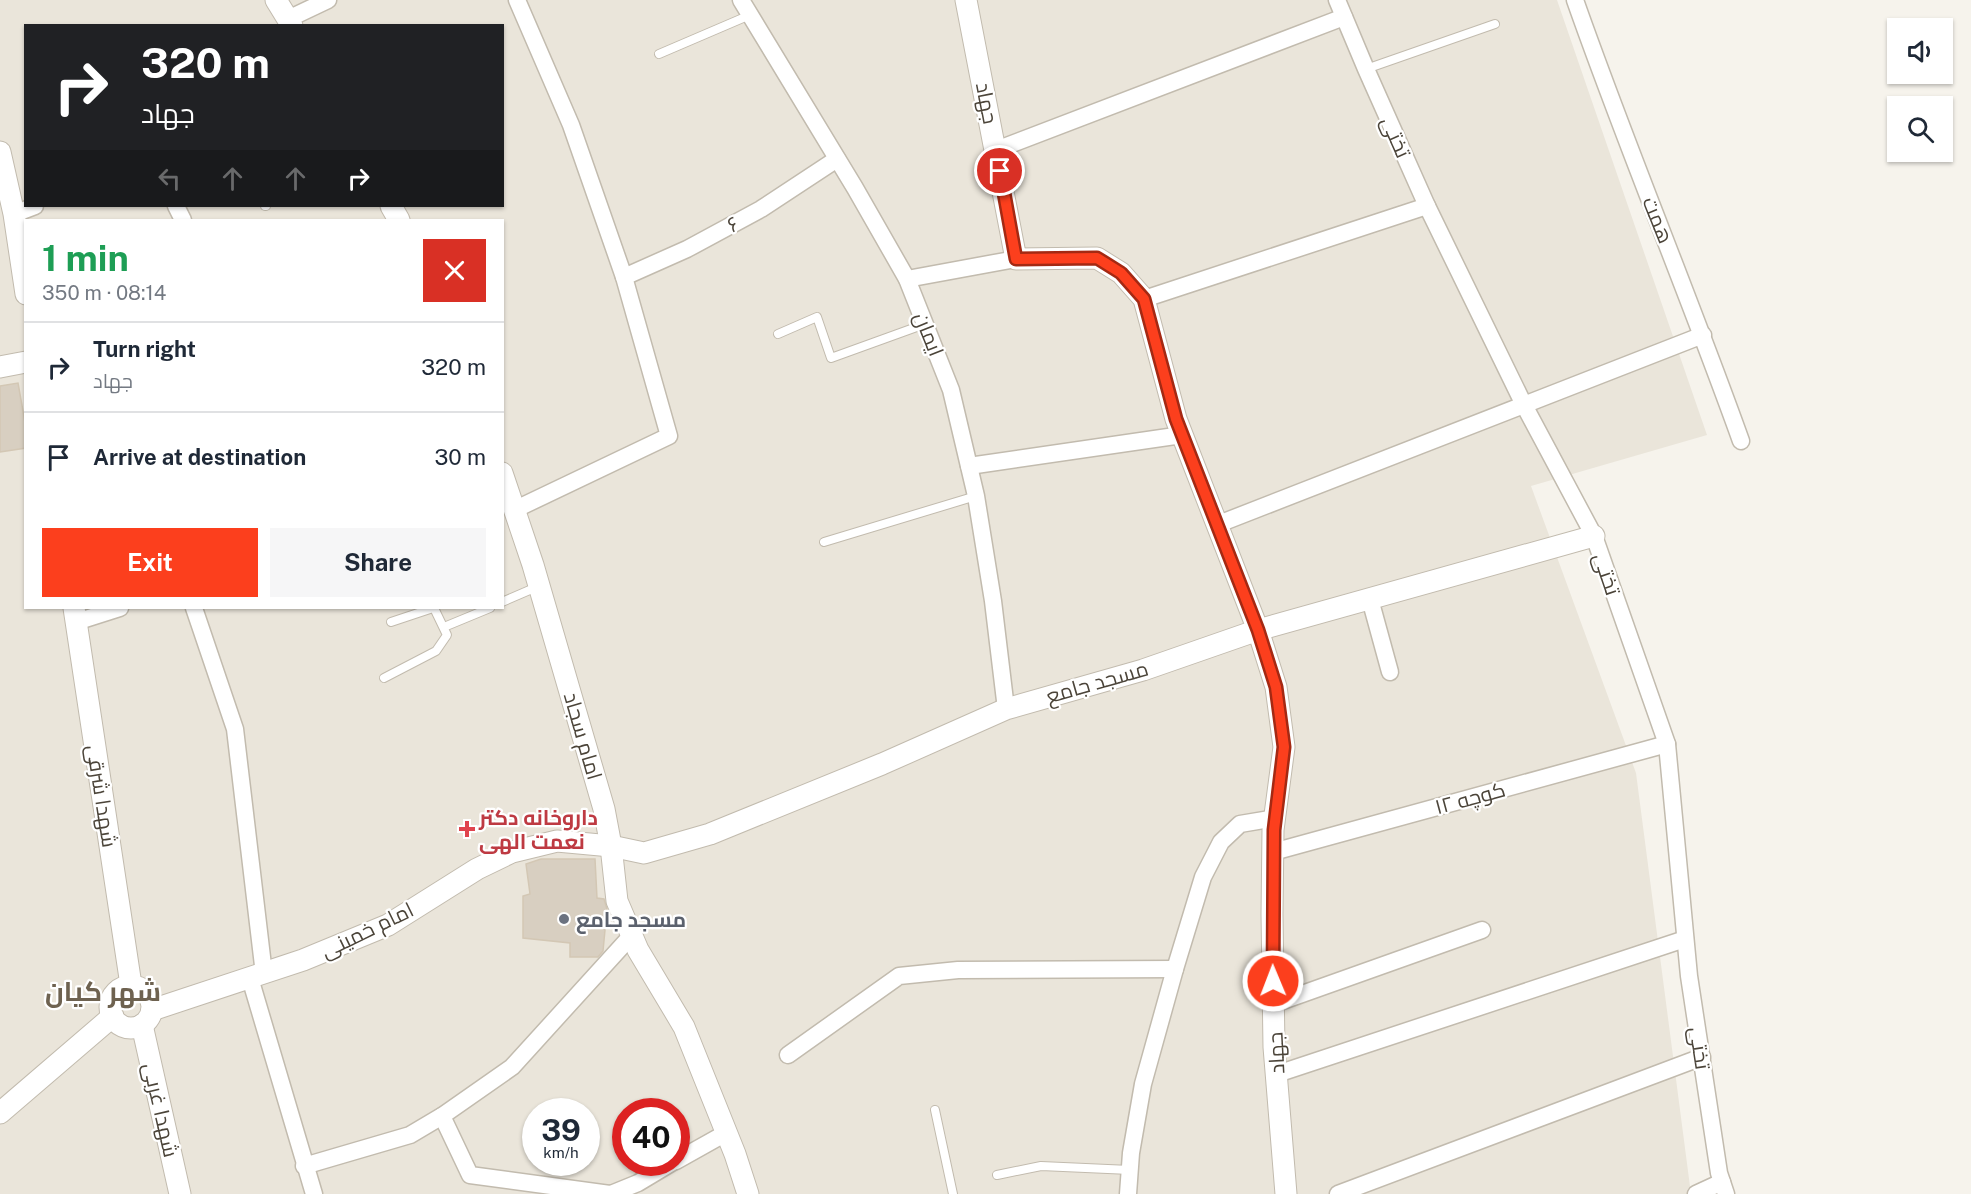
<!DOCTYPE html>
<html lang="en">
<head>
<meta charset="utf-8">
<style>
	:root { --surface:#fff; --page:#f6f6f7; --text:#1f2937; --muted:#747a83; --line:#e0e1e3; --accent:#fc3f1d }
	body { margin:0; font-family:"Public Sans",Cairo,sans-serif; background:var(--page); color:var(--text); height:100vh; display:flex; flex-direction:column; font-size:22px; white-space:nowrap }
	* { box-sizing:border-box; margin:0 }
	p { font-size:20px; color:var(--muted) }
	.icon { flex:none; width:33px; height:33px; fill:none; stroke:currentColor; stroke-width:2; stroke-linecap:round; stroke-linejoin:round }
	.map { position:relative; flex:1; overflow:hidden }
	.sheet { position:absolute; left:24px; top:219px; width:480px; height:390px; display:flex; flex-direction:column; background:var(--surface); border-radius:0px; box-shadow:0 2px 4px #0004 }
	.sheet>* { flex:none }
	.guide { position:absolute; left:24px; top:24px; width:480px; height:183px; border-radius:0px; box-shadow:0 2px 4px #0004; background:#202124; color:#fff; overflow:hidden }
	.buttons { position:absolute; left:1887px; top:18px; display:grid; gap:12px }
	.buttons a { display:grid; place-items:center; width:66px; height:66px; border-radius:0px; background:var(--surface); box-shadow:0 2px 4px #0004; font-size:30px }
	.speed { position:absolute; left:522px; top:1098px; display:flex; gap:12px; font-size:30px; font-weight:700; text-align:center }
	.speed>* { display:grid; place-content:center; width:78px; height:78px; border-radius:50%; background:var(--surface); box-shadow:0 2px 4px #0004; line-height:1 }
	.speed small { font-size:15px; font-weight:400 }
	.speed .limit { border:9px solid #d22; background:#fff; color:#111 }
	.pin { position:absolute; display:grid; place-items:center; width:51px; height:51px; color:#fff; margin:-26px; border:3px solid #fff; border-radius:50%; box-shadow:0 2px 6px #0007 }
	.me { position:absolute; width:66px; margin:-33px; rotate:359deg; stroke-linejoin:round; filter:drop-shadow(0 0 4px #0008) }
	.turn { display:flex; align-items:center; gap:21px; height:126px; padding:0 18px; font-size:27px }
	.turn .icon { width:78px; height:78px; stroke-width:2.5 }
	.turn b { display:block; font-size:42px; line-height:51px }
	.lanes { display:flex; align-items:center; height:57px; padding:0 18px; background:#0003; justify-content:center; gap:30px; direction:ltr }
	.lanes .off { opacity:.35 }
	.round { display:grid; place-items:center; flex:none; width:63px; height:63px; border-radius:0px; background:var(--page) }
	.headline { display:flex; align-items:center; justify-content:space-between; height:102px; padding:0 18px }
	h1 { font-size:36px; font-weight:700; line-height:45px; color:#1e9e55 }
	.action { display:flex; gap:12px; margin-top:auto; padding:12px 18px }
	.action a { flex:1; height:69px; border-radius:0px; background:var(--accent); color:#fff; font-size:24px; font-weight:700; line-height:69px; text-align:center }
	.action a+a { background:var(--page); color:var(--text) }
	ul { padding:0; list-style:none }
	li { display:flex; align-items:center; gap:18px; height:90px; padding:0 18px; border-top:2px solid var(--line) }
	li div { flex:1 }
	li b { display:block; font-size:22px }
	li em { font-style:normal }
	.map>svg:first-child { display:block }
	.residential { fill:#eae5da; fill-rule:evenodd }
	.building { fill:#d8cfc1; stroke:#d3c7b4; stroke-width:1.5 }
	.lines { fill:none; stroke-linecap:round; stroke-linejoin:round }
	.service-casing { stroke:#c2bbae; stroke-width:10 }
	.minor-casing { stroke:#c2bbae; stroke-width:19 }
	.tertiary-casing { stroke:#c2bbae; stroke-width:23 }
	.service { stroke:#fff; stroke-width:8 }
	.minor { stroke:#fff; stroke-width:16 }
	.tertiary { stroke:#fff; stroke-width:21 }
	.route-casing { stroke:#a42913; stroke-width:15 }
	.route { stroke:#fc3f1d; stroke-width:10 }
	.health-dot { fill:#e0444e; stroke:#fff; stroke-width:2 }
	.worship-dot { fill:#6b7280; stroke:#fff; stroke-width:2 }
	.labels { text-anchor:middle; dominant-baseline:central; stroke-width:4.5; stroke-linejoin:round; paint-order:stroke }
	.street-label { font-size:21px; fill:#4b4439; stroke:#fff }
	.health-label { font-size:21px; font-weight:bold; fill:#be3a42; stroke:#fff; text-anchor:start }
	.worship-label { font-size:21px; font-weight:bold; fill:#5b616d; stroke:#fff; text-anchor:start }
	.district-label { font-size:27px; font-weight:bold; fill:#6e6250; stroke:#fff }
</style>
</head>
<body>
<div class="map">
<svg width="1971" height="1194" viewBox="0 0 1971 1194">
	<rect width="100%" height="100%" fill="#f6f3ec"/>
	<path class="residential" d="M0,0H1557L1707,435L1531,486L1636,773L1691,1194H0ZM26,26H502V206H26ZM26,220H502V608H26ZM536,1112H586V1162H536ZM626,1112H676V1162H626Z"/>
	<g class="building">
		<path d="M18,383L26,428V448L0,452V386Z"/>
		<path d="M541,859H595L597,898L604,899L607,909L603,951L598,957H570V943L523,938V896L530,894L526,864Z"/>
	</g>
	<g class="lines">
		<g class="service-casing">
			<g id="service">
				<path d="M659,54L750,15"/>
				<path d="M1366,69L1495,24"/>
				<path d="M265,206H266"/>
				<path d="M778,334L817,317L831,358L925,324"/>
				<path d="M824,542L976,496"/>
				<path d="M502,602L539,586"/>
				<path d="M391,622L433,608"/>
				<path d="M444,627L490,608"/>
				<path d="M384,678L436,651L447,635L434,608"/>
				<path d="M935,1110L953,1194"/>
				<path d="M997,1175L1041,1166L1130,1170"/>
			</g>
		</g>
		<g class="minor-casing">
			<g id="minor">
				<path d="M741,0L855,188L907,279L951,390L976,496L993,601L1006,709"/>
				<path d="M1337,0L1366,69L1427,206L1524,405L1594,536L1667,744L1689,976L1719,1173L1726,1194"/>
				<path d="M1575,0C1627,148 1688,293 1741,441"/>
				<path d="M288,19L328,0"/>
				<path d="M996,150L1344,17"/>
				<path d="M176,206L183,220"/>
				<path d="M14,214L35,206"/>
				<path d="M624,277L687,249L761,209L837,159"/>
				<path d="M907,279L1016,259"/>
				<path d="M1144,299L1427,206"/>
				<path d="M969,466L1182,435"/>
				<path d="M516,509L669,436L624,277L571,125L517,0"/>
				<path d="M1216,525L1703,335"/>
				<path d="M1370,599L1390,672"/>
				<path d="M194,608L235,729L264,974"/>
				<path d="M76,622L120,608"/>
				<path d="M1273,852L1667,744"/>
				<path d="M250,978L314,1194"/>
				<path d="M1274,1004L1482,930"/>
				<path d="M788,1055L899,976L958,970L1175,969"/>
				<path d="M1277,1074L1685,939"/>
				<path d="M442,1116L470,1175L610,1194"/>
				<path d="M676,1161L726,1133"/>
				<path d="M304,1166L410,1135L442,1116L512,1067L632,935"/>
				<path d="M611,1194L638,1183L673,1162"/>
				<path d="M1128,1194L1131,1153L1143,1084L1175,969L1203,877L1221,842L1240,824L1275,818"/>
				<path d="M1338,1194L1702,1057"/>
				<path d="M1696,1194L1722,1182"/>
			</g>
		</g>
		<g class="tertiary-casing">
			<g id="tertiary">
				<path d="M276,0L292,26"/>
				<path d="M966,0L1016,259L1097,258L1121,273L1144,299L1176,419L1258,630L1276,687L1284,747L1273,830L1272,914L1274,1047L1286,1194"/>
				<path d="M0,152L14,214L26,294"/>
				<path d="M391,206L399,220"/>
				<path d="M0,367L26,362"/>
				<path d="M502,473L533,565L604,809L611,846L617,901L638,950L684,1027L735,1154L748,1194"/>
				<path d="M74,608L131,985"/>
				<circle cx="131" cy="1007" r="21"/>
				<path d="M152,1010L303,960L388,925L477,869L512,852L557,841L611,846L644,853L710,834L882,764L1006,709L1143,670L1258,630L1594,536"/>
				<path d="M142,1025L180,1194"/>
				<path d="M0,1113L113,1016"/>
			</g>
		</g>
		<use href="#service" class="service"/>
		<use href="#minor" class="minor"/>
		<use href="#tertiary" class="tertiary"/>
	</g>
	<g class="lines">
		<g class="route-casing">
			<path id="route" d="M1000,171L1016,259L1097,258L1121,273L1144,299L1176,419L1258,630L1276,687L1284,747L1274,830L1273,981"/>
		</g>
		<use href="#route" class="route"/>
	</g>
	<path class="health-dot" d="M464 820h6v6h6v6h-6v6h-6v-6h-6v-6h6z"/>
	<circle class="worship-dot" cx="564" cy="919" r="6"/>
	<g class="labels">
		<g class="street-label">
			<text transform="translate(987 103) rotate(79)">جهاد</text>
			<text transform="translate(1396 137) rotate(66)">تختی</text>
			<text transform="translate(1658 220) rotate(68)">همت</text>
			<text transform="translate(733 224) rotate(-29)">۶</text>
			<text transform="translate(929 334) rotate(68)">ایمان</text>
			<text transform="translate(1607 574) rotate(71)">تختی</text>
			<text transform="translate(1097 682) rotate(-16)">مسجد جامع</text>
			<text transform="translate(583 736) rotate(74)">امام سجاد</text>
			<text transform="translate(102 796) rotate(81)">شهدا شرقی</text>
			<text transform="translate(1470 798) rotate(-15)">کوچه ۱۲</text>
			<text transform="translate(367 930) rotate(-26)">امام خمینی</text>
			<text transform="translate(1700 1048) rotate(81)">تختی</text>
			<text transform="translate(1276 1053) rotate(-93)">جهاد</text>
			<text transform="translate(161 1110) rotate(77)">شهدا غربی</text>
		</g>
		<g class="health-label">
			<text x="479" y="817">داروخانه دکتر<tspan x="479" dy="24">نعمت الهی</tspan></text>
		</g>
		<g class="worship-label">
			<text x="576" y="919">مسجد جامع</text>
		</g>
		<g class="district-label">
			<text x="103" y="991">شهر کیان</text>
		</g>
	</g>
</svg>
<div class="buttons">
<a><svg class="icon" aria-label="sound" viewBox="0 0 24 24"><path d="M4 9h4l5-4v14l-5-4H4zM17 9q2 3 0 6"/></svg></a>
<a><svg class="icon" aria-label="search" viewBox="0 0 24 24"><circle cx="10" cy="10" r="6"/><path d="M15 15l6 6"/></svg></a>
</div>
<div class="speed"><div>39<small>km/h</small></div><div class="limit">40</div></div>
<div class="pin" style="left:1000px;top:171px;background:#d93025"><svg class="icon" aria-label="arrive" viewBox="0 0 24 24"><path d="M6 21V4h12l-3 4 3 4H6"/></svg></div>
<svg class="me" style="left:1273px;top:981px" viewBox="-20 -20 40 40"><circle r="17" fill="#fc3f1d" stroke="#fff" stroke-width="3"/><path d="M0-11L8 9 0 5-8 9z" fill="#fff"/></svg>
<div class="guide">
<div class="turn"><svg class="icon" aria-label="right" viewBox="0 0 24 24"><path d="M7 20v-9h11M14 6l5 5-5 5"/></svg><div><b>320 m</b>جهاد</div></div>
<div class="lanes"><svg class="icon off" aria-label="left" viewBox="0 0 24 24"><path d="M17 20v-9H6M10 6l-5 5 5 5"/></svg><svg class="icon off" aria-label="ahead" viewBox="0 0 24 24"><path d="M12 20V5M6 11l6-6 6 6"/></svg><svg class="icon off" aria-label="ahead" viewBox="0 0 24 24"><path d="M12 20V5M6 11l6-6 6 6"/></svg><svg class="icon" aria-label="right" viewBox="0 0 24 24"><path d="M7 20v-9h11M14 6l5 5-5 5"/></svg></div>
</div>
<section class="sheet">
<div class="headline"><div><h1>1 min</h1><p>350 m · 08:14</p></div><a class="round" style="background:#d93025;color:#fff"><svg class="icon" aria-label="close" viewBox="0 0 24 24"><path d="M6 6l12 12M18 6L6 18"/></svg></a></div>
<ul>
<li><svg class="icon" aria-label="right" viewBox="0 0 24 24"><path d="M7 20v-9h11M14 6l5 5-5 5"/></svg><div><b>Turn right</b><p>جهاد</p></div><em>320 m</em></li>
<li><svg class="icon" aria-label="arrive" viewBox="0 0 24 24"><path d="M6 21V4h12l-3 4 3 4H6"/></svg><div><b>Arrive at destination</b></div><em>30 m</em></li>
</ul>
<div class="action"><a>Exit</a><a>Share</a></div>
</section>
</div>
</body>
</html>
